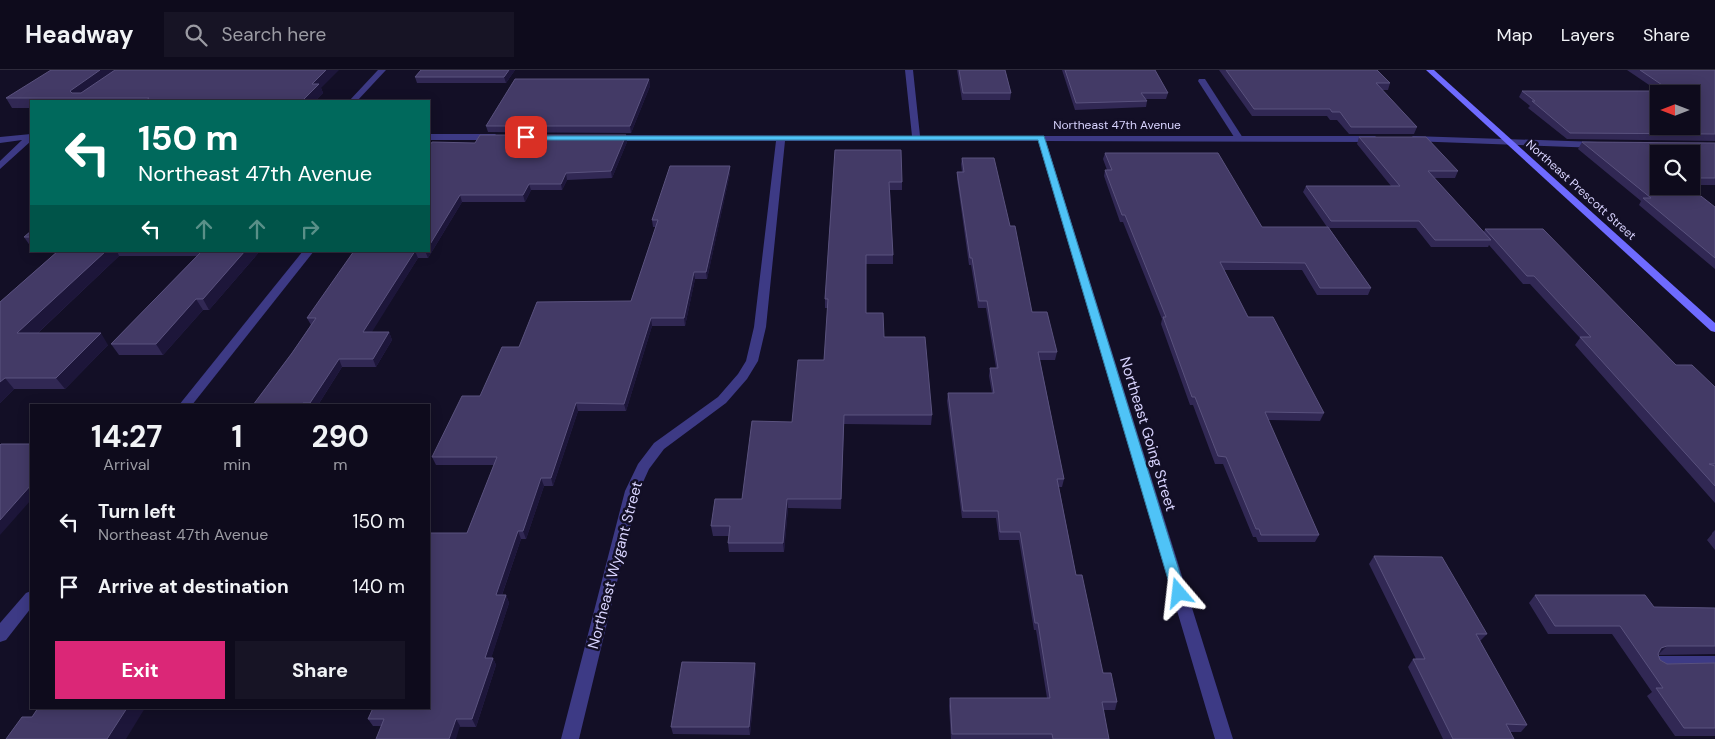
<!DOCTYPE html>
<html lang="en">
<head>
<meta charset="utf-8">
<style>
	:root { --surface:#0e0b1c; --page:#171425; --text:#f1f3f6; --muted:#9b9ba3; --line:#2e2b3b; --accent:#db2777 }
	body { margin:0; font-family:"DM Sans",sans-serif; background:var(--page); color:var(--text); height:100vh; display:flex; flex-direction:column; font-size:19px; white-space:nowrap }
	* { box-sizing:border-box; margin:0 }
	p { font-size:16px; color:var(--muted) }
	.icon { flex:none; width:28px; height:28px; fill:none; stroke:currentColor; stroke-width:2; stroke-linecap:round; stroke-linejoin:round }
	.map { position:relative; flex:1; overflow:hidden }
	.drawer { position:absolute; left:30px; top:334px; width:400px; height:305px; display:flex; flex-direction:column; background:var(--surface); border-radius:0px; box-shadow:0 2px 12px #0003,0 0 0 1px var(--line) }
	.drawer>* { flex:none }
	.banner { position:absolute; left:30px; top:30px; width:400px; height:152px; border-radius:0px; box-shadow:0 2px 12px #0003,0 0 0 1px var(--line); background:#00695c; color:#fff; overflow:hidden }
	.needle { width:32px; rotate:270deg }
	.tools { position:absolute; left:1650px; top:15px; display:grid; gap:10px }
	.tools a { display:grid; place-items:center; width:50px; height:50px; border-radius:0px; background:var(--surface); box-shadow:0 2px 12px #0003,0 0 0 1px var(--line); font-size:25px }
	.pin { position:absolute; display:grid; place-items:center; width:42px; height:42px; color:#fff; margin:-21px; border-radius:10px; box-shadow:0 2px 8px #0006 }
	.me { position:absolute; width:55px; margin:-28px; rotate:343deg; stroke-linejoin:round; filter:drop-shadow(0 0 4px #0008) }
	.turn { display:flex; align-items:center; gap:18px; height:105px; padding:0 25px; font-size:22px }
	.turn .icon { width:65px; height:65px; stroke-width:2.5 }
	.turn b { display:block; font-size:35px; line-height:42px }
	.lanes { display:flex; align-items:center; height:48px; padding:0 25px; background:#0003; justify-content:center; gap:25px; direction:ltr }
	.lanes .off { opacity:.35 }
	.eta { display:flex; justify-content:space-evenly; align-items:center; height:85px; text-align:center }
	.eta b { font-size:30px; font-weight:700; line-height:35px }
	.action { display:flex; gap:10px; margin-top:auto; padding:10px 25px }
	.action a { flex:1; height:58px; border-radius:0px; background:var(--accent); color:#fff; font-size:20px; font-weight:700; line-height:58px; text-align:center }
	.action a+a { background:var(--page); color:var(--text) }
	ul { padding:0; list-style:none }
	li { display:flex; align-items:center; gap:15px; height:65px; padding:0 25px }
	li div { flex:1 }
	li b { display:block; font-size:19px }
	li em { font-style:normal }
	header { display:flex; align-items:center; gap:30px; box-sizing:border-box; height:70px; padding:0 25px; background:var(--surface); border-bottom:1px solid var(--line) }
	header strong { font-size:24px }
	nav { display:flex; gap:28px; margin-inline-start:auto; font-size:18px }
	.search { width:350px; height:45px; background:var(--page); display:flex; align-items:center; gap:12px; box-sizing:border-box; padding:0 18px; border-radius:0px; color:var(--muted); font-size:19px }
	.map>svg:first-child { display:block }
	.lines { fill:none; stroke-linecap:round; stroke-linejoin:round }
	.lane { fill:#3d3a85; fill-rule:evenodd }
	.street { fill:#3d3a85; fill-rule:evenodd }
	.secondary { fill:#6f6bff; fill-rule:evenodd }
	.wall { fill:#312854 }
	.shaded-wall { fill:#1d163a }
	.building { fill:#433a66; stroke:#5a527e; fill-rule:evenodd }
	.route { fill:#4fc3f7; stroke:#337fa1 }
	.labels { text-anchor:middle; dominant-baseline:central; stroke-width:5; stroke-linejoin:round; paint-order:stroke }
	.far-street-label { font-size:12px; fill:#d9d4ff; stroke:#130f26 }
	.street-label { font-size:15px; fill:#d9d4ff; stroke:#130f26 }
</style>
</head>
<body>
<header>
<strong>Headway</strong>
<div class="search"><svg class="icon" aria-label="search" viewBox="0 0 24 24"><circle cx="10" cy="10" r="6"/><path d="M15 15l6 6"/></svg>Search here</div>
<nav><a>Map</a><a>Layers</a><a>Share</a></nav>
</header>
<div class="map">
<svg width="1715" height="669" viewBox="0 0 1715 669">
	<rect width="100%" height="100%" fill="#130f26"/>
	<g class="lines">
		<g class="lane">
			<path d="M1199,9H1205L1243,68L1242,70H1236L1198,11Z"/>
			<path d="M1659,586H1715V600H1659L1653,598L1651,593L1653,588Z"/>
		</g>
		<g class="street">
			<path d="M378,0H386L357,31H349Z"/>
			<path d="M905,0H913L920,66H1375L1379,69L1375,72L1046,71L1233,669H1215L1038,71H785L766,257L758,291L747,309L726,333L664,379L649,399L639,421L579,669H561L625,421L638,394L654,373L718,327L738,304L746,291L754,257L776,71H610L606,68L610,65L912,66Z"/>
			<path d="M31,64V71L0,99V91L22,70L0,73V67Z"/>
			<path d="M429,64H495L499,67L495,70H429Z"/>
			<path d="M1413,66L1598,72L1602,75L1598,78L1410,71L1409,69Z"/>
			<path d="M303,181H314L192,335H179Z"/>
			<path d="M31,521V538L6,570L0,572V553L26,523Z"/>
		</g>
		<path class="secondary" d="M1426,0H1434L1715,253V262L1711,261Z"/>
	</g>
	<g class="wall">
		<path d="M421,0H515L506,13H417L415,7Z"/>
		<path d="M957,0H1005L1011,23L1010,30H962Z"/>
		<path d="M1062,0H1155L1168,23L1166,29H1145L1147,31L1146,37L1075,40Z"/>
		<path d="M1219,0H1377L1390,13L1388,20H1382L1417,57L1414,64H1349L1337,50H1330L1327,46H1252Z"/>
		<path d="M1627,0H1715V71L1567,69L1528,38L1530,36L1519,27L1522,21H1658Z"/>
		<path d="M649,9L650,16L631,63L488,62L486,56Z"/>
		<path d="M321,18L323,23L315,31H31V38H12L6,28Z"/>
		<path d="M626,65L627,72L612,108L567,110L562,120H531L525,132H462L428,188H418L371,262H389L392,270L376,297H342L318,335H253L292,283L311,255L307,248L475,73Z"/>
		<path d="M1359,67L1458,101L1455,108H1434L1484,162L1485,159L1676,295L1715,317V433L1575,275L1580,268L1530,214H1523L1489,175L1488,177H1431L1416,158H1329L1371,218L1368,225H1317L1302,200H1224L1248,247L1324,343L1320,351L1268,350L1319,465L1315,472H1258L1256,467H1253L1223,394H1215L1193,335H1190L1161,254L1162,249L1123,152H1120L1104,106L1105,100H1107L1103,89L1105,83L1262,157H1327L1303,122L1306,116H1391L1357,74Z"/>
		<path d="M1582,72L1715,73V115H1691V84L1659,116L1715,137V199L1639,135L1641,131L1578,79Z"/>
		<path d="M835,80L902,112V120H890L893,185V194H866V243L884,267L932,345L931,355L844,354L841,439L788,438L784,482H729L728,473L729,466H713L711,456L742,429L792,352L824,290L828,238H825V229Z"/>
		<path d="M962,88L1010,156L1032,242L1057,282L1055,290H1040L1064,409L1062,417H1059L1076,505L1103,603L1117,632L1115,640H1103L1109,669H951L949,636L950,628H1047L1036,560H1034L1019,470H999L996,448H962L947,331L948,323H992L989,306L990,298H996L986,238H978L971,195H969L957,109V102H962L961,94Z"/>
		<path d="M730,96V103L707,209H695L685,256H652L626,341H578L553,416H544L526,469H521L502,525H506L509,533L491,588H493L496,595L476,657L373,656L368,649L467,463L494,395H436L432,387L519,277L631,231L656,157H653L652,150Z"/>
		<path d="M31,161V177L24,167Z"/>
		<path d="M58,181H260L209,240H203L163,285H119L111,274L197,186H119L38,263L108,275L65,319H14L0,333V232Z"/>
		<path d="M1715,460V480L1707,470L1712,464V463Z"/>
		<path d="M1374,486L1487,564L1480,571L1527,655L1521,662H1510L1514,669H1443L1408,597L1413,589H1416L1369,494Z"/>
		<path d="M1535,525L1654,537L1715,538V584L1658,585L1660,590L1667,594L1715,593V666H1675L1647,626L1652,622L1612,564H1548L1529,533Z"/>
		<path d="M756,600L750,665L673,664L671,657Z"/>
	</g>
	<g class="shaded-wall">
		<path d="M100,0H118L74,28L70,21Z"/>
		<path d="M326,0H339L321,18L323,23L315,31H302L312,14Z"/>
		<path d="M509,0H515L506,13L504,7Z"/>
		<path d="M649,9L650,16L631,63L630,56Z"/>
		<path d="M626,65L627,72L612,108L611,101Z"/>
		<path d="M730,96V103L707,209L706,202Z"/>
		<path d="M566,103L567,110L562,120L561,114Z"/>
		<path d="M529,114L531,120L525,132L523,125Z"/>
		<path d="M460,125L462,132L428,188L425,181H429V176Z"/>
		<path d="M106,181H117L119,186L26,274L17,263Z"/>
		<path d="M245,181H260L209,240L203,229Z"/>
		<path d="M415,181L418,188L367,270L363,262Z"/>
		<path d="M694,202L695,209L685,256L684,248Z"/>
		<path d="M196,229L203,240L163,285L156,274Z"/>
		<path d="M651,248L652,256L626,341L624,334Z"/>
		<path d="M389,262L392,270L376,297L373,289Z"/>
		<path d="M101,263L108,275L65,319L56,308Z"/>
		<path d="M339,289L342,297L318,335H311L310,333Z"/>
		<path d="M5,308L14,319L0,333V312Z"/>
		<path d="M576,333L578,341L553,416L551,408Z"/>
		<path d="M844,345V354L841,439V429Z"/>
		<path d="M541,408L544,416L526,469L523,461Z"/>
		<path d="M31,415V430L0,465V450Z"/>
		<path d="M787,429L788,438L784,482L783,473Z"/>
		<path d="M518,461L521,469L499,533L496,525Z"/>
		<path d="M506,525L509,533L489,595L485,588Z"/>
		<path d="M1667,576L1659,584L1652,586L1661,578Z"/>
		<path d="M493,588L496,595L476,657L472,649Z"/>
		<path d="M755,593L756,600L750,665L749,657Z"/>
		<path d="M127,638H145L126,669H107Z"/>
		<path d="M456,649L460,656L456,669H449Z"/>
	</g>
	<g class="building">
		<path d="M51,0H100L70,21L72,23H81L115,0H326L312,14H319L302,31H145L149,28H6Z"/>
		<path d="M421,0H509L504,7H415Z"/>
		<path d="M959,0H1005L1011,23H963Z"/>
		<path d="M1065,0H1155L1168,23H1141L1147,31L1076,33Z"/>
		<path d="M1226,0H1377L1390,13H1376L1417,57H1351L1340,42H1332L1330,39H1254Z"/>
		<path d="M1640,0H1715V64L1570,63L1532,31H1535L1522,21H1671ZM1659,24H1691V56H1659Z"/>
		<path d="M515,9H649L630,56H486Z"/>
		<path d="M480,65H626L611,101L566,103L561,114H529L523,125H460L429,176V77L432,72L475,73Z"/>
		<path d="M1359,67H1426L1458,101H1428L1491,170H1435L1419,151H1331L1306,116H1400Z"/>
		<path d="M1582,72L1715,73V108H1691V84H1659V116H1688L1715,137V188L1643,128H1651Z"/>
		<path d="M835,80H901L902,112H889L893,185H866V243H883L884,267H925L932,345H844L841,429H787L783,473H728L730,456H711L715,429H742L752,351L792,352L798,290H824L828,229H825Z"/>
		<path d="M1105,83H1218L1262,157H1328L1371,218H1320L1305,193L1220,192L1248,247H1273L1324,343L1265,342L1319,465H1261L1259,459H1256L1226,387L1218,386L1195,327H1192L1163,247H1166L1125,145H1122L1105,100H1112Z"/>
		<path d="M962,88H994L1010,156H1015L1032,242H1047L1057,282H1038L1064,409H1057L1076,505H1082L1103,603H1111L1117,632H1102L1109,669H1053L1052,664H952L950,628H1050L1038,553H1035L1020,462H1000L998,441H963L948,323H994L990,298H998L987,231H979L972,188H970L957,102H964Z"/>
		<path d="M670,96H730L706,202H694L684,248H651L624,334L576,333L551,408H541L523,461H518L496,525H506L485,588H493L472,649H456L449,669H376L384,649H368L373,638H429V463H467L497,387H432L462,326H480L502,277H519L537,232L631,231L658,150H652Z"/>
		<path d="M1485,159H1543L1676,295H1692L1715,317V394H1709L1715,396V416L1580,267H1591L1534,206H1527Z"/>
		<path d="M31,161V167H24Z"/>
		<path d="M58,181H106L17,263H101L56,308H5L0,312V232Z"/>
		<path d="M202,181H245L203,229H196L156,274H111Z"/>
		<path d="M354,181H415L363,262H389L373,289H339L310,333H303L302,335H253L292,283L316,248H307Z"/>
		<path d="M1,374H31V415L0,450V375Z"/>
		<path d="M1374,486L1442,487L1487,564H1476L1527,655L1506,654L1514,669H1453L1413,589H1425Z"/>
		<path d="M1535,525H1645L1654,537L1715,538V576H1667L1661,578L1658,584L1660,590L1667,594L1715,593V658H1684L1656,618H1663L1620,556H1555Z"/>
		<path d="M682,592L755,593L749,657H671Z"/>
		<path d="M38,638H127L107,669H6L22,647H32Z"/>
	</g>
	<path class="route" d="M524,66H1044L1186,523L1184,527L1179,528L1174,527L1172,523L1038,70H526L524,69Z"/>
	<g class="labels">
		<g class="far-street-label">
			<text x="1117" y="55">Northeast 47th Avenue</text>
			<text transform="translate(1581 120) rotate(42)">Northeast Prescott Street</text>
		</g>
		<g class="street-label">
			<text transform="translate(1148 364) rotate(73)">Northeast Going Street</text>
			<text transform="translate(615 495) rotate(-75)">Northeast Wygant Street</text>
		</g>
	</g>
</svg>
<div class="tools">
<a><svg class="needle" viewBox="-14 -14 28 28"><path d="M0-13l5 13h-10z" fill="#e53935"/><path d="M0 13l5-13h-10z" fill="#9b9ba3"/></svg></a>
<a><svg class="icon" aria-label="search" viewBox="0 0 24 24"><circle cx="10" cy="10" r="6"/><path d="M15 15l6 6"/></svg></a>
</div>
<div class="pin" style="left:526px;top:67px;background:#d93025"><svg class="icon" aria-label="arrive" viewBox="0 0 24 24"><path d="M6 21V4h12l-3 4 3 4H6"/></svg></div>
<svg class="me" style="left:1179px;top:523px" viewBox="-20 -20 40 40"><path d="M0-17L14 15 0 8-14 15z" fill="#4fc3f7" stroke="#fff" stroke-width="4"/></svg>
<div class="banner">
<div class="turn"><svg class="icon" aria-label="left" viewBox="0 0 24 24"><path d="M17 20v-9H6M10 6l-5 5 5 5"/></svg><div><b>150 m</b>Northeast 47th Avenue</div></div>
<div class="lanes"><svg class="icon" aria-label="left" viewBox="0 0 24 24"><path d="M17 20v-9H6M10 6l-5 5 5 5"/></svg><svg class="icon off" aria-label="ahead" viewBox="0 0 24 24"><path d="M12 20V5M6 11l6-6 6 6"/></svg><svg class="icon off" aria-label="ahead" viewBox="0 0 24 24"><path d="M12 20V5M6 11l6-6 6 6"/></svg><svg class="icon off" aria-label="right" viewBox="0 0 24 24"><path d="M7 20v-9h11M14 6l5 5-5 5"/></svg></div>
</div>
<section class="drawer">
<div class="eta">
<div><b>14:27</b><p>Arrival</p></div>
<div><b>1</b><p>min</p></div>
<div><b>290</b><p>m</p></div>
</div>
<ul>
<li><svg class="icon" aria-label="left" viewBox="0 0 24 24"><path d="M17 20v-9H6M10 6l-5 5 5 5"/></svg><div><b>Turn left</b><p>Northeast 47th Avenue</p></div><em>150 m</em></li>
<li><svg class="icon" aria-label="arrive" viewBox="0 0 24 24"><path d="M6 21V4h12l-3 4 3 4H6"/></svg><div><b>Arrive at destination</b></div><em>140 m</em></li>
</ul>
<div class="action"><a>Exit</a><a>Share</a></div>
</section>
</div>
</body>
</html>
